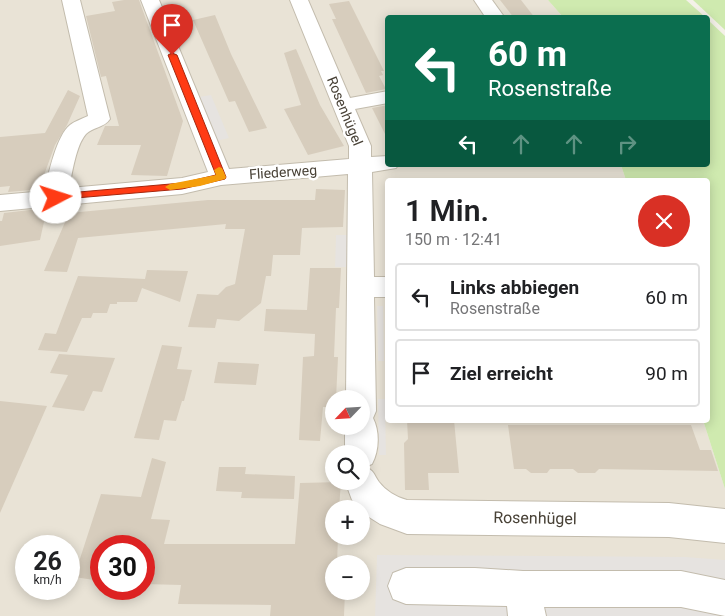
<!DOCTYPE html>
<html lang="de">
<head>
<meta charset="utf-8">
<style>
	:root { --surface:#fff; --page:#f6f6f6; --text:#202124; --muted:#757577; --line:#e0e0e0 }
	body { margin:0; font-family:Roboto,sans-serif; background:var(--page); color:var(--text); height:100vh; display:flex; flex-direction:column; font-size:19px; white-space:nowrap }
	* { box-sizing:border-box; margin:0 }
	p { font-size:16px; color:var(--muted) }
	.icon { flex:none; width:28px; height:28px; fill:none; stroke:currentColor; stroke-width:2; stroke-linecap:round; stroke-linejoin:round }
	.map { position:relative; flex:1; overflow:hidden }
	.side { position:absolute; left:385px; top:178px; width:325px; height:245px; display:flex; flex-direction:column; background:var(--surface); border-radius:5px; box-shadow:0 2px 12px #0003 }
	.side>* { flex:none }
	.guide { position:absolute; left:385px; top:15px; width:325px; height:152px; border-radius:5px; box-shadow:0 2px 12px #0003; background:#0b6e4f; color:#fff; overflow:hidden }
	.needle { width:32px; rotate:245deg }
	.fabs { position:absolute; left:325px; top:390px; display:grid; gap:10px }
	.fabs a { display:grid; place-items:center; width:45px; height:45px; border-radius:50%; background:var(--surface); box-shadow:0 2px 12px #0003; font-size:25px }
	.speed { position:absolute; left:15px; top:535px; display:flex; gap:10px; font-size:25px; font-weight:700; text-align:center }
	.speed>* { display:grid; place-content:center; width:65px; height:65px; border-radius:50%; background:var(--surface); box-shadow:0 2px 12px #0003; line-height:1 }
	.speed small { font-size:12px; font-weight:400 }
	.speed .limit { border:8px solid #d22; background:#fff; color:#111 }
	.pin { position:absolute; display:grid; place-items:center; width:42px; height:42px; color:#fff; margin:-51px -21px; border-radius:50% 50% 50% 0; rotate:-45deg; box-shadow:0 0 5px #0007 }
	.pin .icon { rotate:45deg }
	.me { position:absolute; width:55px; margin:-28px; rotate:85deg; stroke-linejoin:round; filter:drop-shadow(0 0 4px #0008) }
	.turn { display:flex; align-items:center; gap:18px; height:105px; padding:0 20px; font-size:22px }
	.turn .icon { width:65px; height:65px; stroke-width:2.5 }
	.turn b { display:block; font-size:35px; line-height:42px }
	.lanes { display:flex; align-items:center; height:48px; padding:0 20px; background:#0003; justify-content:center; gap:25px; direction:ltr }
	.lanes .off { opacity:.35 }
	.round { display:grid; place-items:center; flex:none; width:52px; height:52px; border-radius:26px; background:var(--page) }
	.summary { display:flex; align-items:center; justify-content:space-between; height:85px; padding:0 20px }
	h1 { font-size:30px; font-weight:600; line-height:38px }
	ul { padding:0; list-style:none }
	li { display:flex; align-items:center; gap:15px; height:68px; margin:0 10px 8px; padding:0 10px; border:2px solid var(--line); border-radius:5px }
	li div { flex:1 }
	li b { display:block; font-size:19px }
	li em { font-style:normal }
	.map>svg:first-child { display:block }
	.residential { fill:#e9e3d6; fill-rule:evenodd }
	.green { fill:#cfeaaf }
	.parking { fill:#e6e3e0 }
	.building { fill:#d7cdbd }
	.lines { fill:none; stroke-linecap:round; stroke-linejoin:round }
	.minor-casing { stroke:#c3bcad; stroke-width:2 }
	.minor { fill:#fff; fill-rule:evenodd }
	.route { fill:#ff3b14; stroke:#a6260d }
	.slow { fill:#f59e0b }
	.labels { text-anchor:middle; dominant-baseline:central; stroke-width:5; stroke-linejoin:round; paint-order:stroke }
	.street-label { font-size:14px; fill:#484136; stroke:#fff }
	.near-street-label { font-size:16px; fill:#484136; stroke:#fff }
</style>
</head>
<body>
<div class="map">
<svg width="725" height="616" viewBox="0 0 725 616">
	<rect width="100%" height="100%" fill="#f4f1e8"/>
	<path class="residential" d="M0,0H548L563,17L388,18V165H621L626,180H388V420H703L725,489V616H0ZM334,399H361V426H334ZM334,454H361V481H334ZM334,509H361V536H334ZM26,546H69V589H26ZM101,546H144V589H101ZM334,564H361V591H334Z"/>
	<g class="green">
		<path d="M548,0H686L705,17H563Z"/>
		<path d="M693,0H725V30Z"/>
		<path d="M708,20L725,36V489L703,420H708V180H626L621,165H708Z"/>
	</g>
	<g class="parking">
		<path d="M211,95L229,138L216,141L199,97Z"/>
		<path d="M336,235H353V267H335Z"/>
		<path d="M377,306H383L384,361H378Z"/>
		<path d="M378,399H385L386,455H379Z"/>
		<path d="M377,555L685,557L725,560V616H375Z"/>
	</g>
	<g class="building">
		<path d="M124,0H139L183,121L167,176L131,175L141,145H97L105,126H119L106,76L101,77L86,16L115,11L112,2Z"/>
		<path d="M500,0H521L535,18H514Z"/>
		<path d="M349,1L384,71H381L383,75L379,76L386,89L366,93L332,19H336L329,4Z"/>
		<path d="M215,15L231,54L267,128L249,132L235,101L229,102L193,20Z"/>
		<path d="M296,49L320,105L344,146L308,155L284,109L301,105L284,53Z"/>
		<path d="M68,90L80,96L67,125L55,145L44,175H46L43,189L8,192L10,186L0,187V137L45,133Z"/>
		<path d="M388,105V140L372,108Z"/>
		<path d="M316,189L345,190L343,227L302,228L300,255H273L271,276H266L261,303L239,321L217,319L215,328L188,327L197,294L218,295L226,287L235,284L245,229H225L226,224L78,238L67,272L44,271L69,213L208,200H315Z"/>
		<path d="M47,208L40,240L0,246V221H2L4,213Z"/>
		<path d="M310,268H341L339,308H336L334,357H338L336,399H334V407H323L320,441L299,440L303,357L314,356L315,334L264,331L266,309L307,310Z"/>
		<path d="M147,270L188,271L180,302L142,288L137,302H117V304H110L107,313H93L91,318H82L67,352L38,350L45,333L56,334L78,276L145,279Z"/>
		<path d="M162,345L182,347L177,369L192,370L184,401H182L176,421L164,420L159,440L134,438Z"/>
		<path d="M59,354L115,358L102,392L93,391L84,411L52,407L68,375L50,373Z"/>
		<path d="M218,362L259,364L256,385L214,383Z"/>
		<path d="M0,401L47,406L0,513Z"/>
		<path d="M407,420H454L459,473H428L429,490H405L404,443L408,439Z"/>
		<path d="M508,425H691L700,450H711L718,471L599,469L595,473H578L573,469H550L547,473H531L526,469H514Z"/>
		<path d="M152,458L166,462L151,519L170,520L164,544H295L300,483L341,482L339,509H334V536H338L337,564H334V591H345L344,616H270L271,605L178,604L181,585L144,584V546H101V581L74,577L101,494L141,497Z"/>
		<path d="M219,467H246L245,474L295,476L294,499L241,498L242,492L216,491Z"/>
	</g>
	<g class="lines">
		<g class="minor-casing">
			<g id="minor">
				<path d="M62,0H80L110,119C104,128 93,127 86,134C76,145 72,174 69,188L182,178L208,172L141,0H159L229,169L349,159V146L290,0H308L350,98L388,91V103L355,109L371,146V157L388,156V165H398L396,168L372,172L374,277H388V297H374L376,411L373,418C380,432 379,451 372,464L365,467C374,470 374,475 379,482C386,491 396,497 407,500L669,503L725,509V543L669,537L407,534L380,524L361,512V509H359L352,500L345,481H361V454H345V426H361V399H346L348,174L221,185L182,194L0,211V195L45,191C48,174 57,135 70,125C75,121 82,119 88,116Z"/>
				<path d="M474,0H492L505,18H486Z"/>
				<path d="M406,568H475L523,571H681L725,580V616L681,607H544L546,616H508L507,606L406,604L393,599L388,586L393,573Z"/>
			</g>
		</g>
		<use href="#minor" class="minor"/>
	</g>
	<path class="route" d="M172,53L177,55L226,177L225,179L182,189L52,200L51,198L56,194L182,183L216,175L168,55Z"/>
	<path class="slow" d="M219,167L222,168L226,177L225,179L200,186L170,190L165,187L170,184L216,175L214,170Z"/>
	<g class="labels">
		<g class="street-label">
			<text transform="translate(345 111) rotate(68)">Rosenhügel</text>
			<text transform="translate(283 172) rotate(-4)">Fliederweg</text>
		</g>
		<g class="near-street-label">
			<text transform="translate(535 518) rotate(1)">Rosenhügel</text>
		</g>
	</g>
</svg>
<div class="fabs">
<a><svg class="needle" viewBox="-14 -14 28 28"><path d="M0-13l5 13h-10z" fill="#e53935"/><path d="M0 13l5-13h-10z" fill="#757577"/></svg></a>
<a><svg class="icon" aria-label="search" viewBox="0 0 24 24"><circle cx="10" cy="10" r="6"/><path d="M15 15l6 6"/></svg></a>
<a>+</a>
<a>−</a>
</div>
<div class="speed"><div>26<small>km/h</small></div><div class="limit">30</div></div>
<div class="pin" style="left:172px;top:55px;background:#d93025"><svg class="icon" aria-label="arrive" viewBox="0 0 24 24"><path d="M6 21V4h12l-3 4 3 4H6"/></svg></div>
<svg class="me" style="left:56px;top:198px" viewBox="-20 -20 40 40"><circle r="19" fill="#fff"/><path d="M0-13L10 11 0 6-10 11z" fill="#ff3b14"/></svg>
<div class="guide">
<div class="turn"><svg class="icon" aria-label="left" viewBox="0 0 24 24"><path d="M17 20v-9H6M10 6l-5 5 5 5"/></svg><div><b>60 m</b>Rosenstraße</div></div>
<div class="lanes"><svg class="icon" aria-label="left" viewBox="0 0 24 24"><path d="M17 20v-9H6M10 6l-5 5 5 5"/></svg><svg class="icon off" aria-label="ahead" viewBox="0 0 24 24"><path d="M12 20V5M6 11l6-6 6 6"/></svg><svg class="icon off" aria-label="ahead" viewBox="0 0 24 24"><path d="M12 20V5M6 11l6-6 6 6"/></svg><svg class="icon off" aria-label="right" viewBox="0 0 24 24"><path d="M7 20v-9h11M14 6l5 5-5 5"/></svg></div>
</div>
<section class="side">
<div class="summary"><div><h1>1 Min.</h1><p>150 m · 12:41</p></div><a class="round" style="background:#d93025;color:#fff"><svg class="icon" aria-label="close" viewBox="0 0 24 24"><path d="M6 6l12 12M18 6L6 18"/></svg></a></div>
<ul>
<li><svg class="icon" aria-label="left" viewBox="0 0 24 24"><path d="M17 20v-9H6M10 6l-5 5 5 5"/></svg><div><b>Links abbiegen</b><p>Rosenstraße</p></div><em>60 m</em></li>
<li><svg class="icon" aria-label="arrive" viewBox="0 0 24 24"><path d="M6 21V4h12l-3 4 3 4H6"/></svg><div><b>Ziel erreicht</b></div><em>90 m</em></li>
</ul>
</section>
</div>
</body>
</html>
